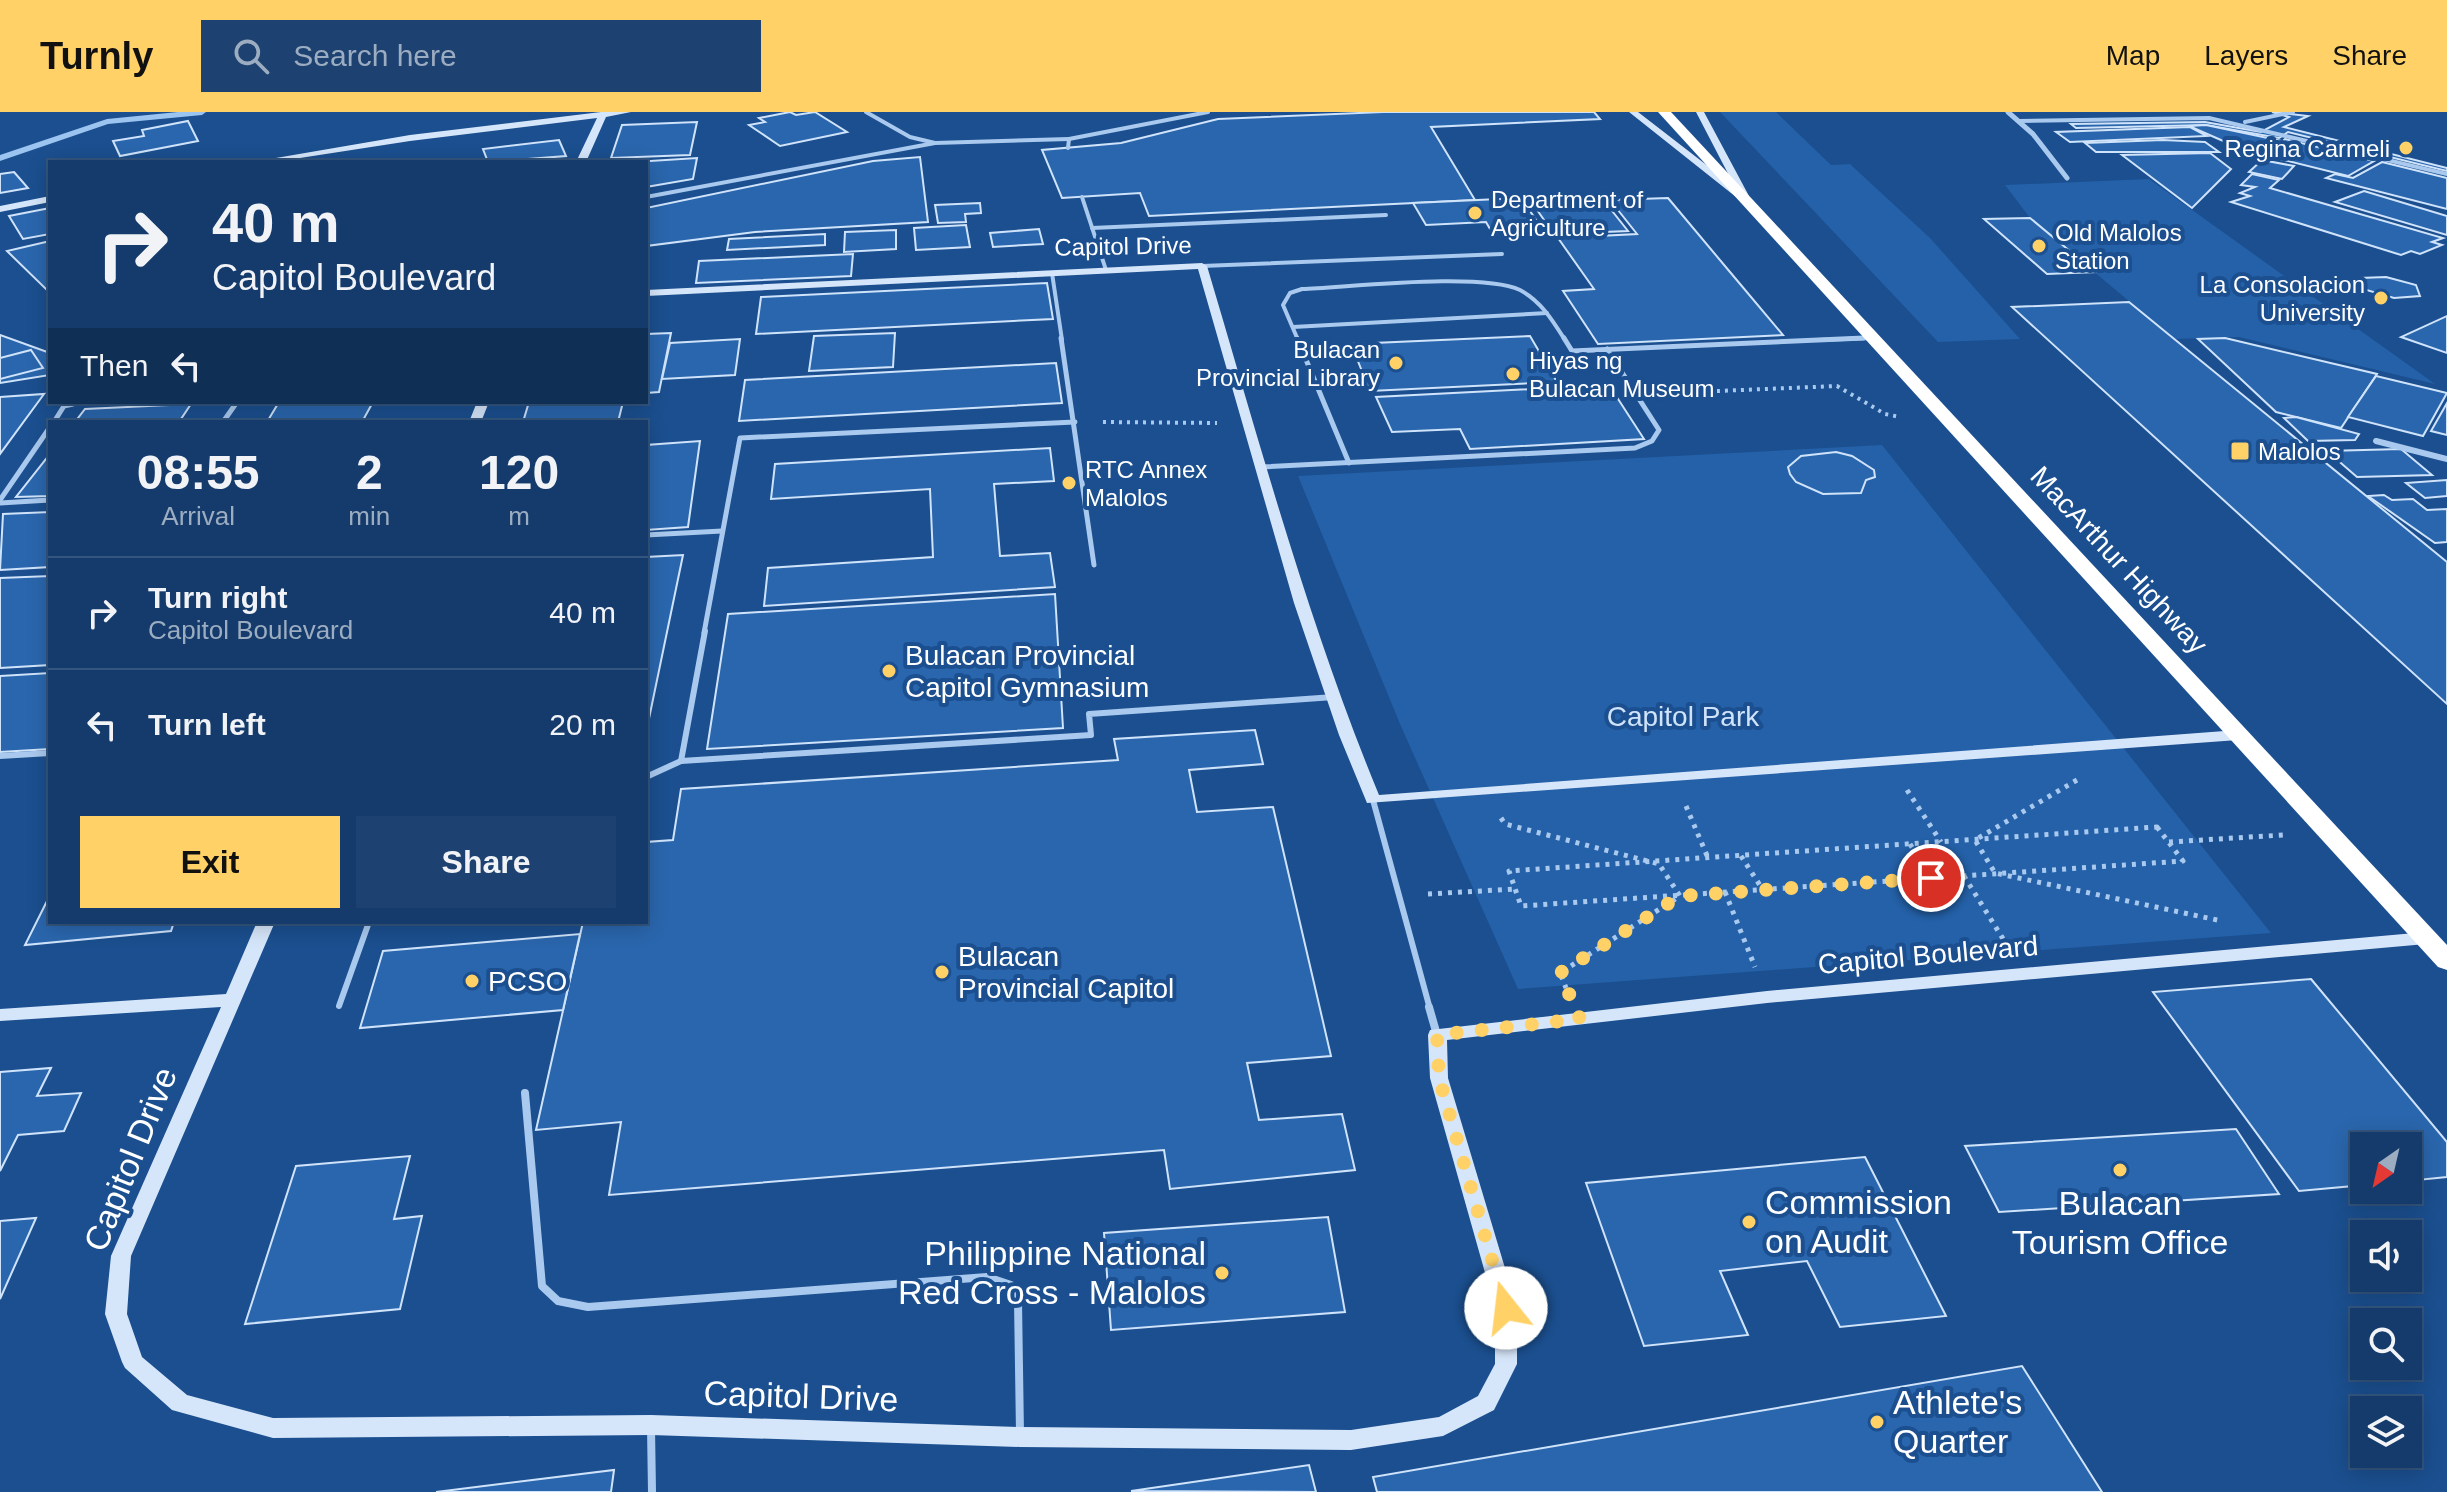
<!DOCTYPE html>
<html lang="en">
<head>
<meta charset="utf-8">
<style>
	:root { --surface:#143b6b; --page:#1d4271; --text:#f1f3f6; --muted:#9dadc1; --line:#33557e; --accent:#ffd166 }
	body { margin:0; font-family:Arial,sans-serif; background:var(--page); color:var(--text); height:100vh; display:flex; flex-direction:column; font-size:30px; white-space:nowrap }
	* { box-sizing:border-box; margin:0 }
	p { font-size:26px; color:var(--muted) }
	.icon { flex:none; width:44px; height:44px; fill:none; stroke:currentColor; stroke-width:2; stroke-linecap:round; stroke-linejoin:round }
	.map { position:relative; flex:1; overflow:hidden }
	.drawer { position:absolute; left:48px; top:308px; width:600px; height:504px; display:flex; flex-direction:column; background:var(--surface); border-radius:0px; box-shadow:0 4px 20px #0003,0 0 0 2px var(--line) }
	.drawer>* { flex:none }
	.top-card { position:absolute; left:48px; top:48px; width:600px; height:244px; border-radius:0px; box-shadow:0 4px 20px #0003,0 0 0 2px var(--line); background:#143b6b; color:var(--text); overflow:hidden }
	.needle { width:52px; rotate:214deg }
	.controls { position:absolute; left:2350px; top:1020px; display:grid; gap:16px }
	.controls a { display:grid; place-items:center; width:72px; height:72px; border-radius:0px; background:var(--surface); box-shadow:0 4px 20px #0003,0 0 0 2px var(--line); font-size:40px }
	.pin { position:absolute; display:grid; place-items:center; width:68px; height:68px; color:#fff; margin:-34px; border:4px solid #fff; border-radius:50%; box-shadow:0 2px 8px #0007 }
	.me { position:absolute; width:88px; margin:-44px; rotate:344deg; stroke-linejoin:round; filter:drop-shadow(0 0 6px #0008) }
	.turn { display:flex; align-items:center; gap:28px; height:168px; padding:0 32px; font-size:36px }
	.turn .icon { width:104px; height:104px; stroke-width:2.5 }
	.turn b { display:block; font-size:56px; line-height:68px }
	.then { display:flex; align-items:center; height:76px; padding:0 32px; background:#0003; gap:16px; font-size:30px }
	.eta { display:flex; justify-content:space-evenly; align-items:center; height:136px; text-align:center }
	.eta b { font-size:48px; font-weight:800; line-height:56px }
	.cta { display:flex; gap:16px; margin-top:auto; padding:16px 32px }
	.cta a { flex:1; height:92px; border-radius:0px; background:var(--accent); color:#111; font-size:32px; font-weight:800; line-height:92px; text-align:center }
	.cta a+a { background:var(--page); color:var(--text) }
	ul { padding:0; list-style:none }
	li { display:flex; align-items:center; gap:24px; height:112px; padding:0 32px; border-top:2px solid var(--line) }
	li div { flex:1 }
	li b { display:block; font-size:30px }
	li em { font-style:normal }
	header { display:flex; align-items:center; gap:48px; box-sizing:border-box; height:112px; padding:0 40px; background:var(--accent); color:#111 }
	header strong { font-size:38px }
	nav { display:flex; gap:44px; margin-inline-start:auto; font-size:28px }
	.search { width:560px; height:72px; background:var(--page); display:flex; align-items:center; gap:20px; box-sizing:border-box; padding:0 28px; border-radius:0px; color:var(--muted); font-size:30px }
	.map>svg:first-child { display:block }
	.green { fill:#2461a8 }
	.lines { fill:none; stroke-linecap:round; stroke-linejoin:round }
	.stream { fill:#9cc4f0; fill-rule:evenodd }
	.building { fill:#2a66ad; stroke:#cfe3fa; stroke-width:2 }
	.path-far1 { stroke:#a9c9ee; stroke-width:4; stroke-dasharray:3 5; stroke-linecap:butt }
	.path { stroke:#a9c9ee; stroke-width:5; stroke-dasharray:4 6; stroke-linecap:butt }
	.lane-far3 { stroke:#a9c9ee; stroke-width:4 }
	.lane-far2 { stroke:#a9c9ee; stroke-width:5 }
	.lane-far1 { stroke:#a9c9ee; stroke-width:6 }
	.lane { stroke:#a9c9ee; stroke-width:8 }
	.street-far1 { stroke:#a9c9ee; stroke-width:5 }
	.street { stroke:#a9c9ee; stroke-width:6 }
	.secondary { fill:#d6e6fa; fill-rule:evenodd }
	.highway { fill:#fff; fill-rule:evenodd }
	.route { stroke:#ffd166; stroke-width:14; stroke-dasharray:0 25.2 }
	.poi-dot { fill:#ffd166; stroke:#1b4f8f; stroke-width:3 }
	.labels { text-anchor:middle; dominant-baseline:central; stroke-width:8; stroke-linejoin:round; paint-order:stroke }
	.far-poi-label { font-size:24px; fill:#fff; stroke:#1b4f8f; text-anchor:start }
	.far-street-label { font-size:24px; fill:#fff; stroke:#1b4f8f }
	.street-label { font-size:28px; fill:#fff; stroke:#1b4f8f }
	.poi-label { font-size:28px; fill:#fff; stroke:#1b4f8f; text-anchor:start }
	.park-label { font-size:28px; fill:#cfe3fa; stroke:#1b4f8f }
	.near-street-label { font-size:34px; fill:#fff; stroke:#1b4f8f }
	.near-poi-label { font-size:34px; fill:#fff; stroke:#1b4f8f; text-anchor:start }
</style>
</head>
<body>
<header>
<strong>Turnly</strong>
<div class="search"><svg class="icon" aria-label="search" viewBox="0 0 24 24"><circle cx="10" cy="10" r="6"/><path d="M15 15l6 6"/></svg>Search here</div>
<nav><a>Map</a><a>Layers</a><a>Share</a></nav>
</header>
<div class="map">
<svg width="2447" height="1380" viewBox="0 0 2447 1380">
	<rect width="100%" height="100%" fill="#1b4f8f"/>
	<g class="green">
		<path d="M1720,0H1776L1831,53L1850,52L1930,126L2020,227L1938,230Z"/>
		<path d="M2149,67L2435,272L2239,225L2174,227L2030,106L2005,73Z"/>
		<path d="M1882,333L2271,821L1518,877L1400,612L1298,364Z"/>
	</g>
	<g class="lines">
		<path class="stream" d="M178,0H206L202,3L108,12L0,49V43L107,7Z"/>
	</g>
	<g class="building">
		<path d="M790,0L796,3L815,0L847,20L780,34L749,13L765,10L759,6Z"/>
		<path d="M1383,0H1594L1600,7L1431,15L1475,88L1149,104L1140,81L1062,86L1042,38L1121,31L1218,7Z"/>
		<path d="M2272,0L2308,4L2284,15L2447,56V59L2288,20L2279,26L2206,13L2076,16L2071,12L2205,10L2261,20L2289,5Z"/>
		<path d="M188,9L198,29L120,44L113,29L144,24L142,18Z"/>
		<path d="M697,10L690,43L611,46L622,13Z"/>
		<path d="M2206,13L2282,29L2262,46L2189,14Z"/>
		<path d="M2190,15L2207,24L2070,30L2056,20Z"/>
		<path d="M2285,27L2374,49L2348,64L2268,44Z"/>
		<path d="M559,28L566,44L488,50L483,37Z"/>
		<path d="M2163,28L2205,30L2219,40H2096L2085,31Z"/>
		<path d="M2210,41L2231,57L2192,96L2122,43Z"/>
		<path d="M920,45L928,110L755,120L646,134V96L873,49Z"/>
		<path d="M697,46L693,67L646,75V50H634Z"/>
		<path d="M2262,48L2294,54L2282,67L2249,60Z"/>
		<path d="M2382,50L2447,66V97L2326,66L2335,62L2353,66Z"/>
		<path d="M14,60L28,76L0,81V62Z"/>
		<path d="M2252,62L2279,68L2270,76L2443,126L2432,130L2442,133L2420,142L2411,139L2401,143L2231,90L2250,84L2240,81L2255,75L2241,73Z"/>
		<path d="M2364,79L2447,104V123L2335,90Z"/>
		<path d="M1601,85L1628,119L1554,122L1530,88Z"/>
		<path d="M1521,86L1541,115L1490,117L1486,110L1426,113L1413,91Z"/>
		<path d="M1668,86L1730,160L1783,223L1598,232L1563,179L1594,177L1558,126L1637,122L1610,88Z"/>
		<path d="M980,91L981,101L965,102L966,110L938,111L935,93Z"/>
		<path d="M50,96V122L23,127L9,104Z"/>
		<path d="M2030,106L2095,160L2047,162L1984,107Z"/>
		<path d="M966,113L970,135L916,138L914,116Z"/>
		<path d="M1039,117L1043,132L993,135L990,121Z"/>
		<path d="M896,118V137L844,140L845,120Z"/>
		<path d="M825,122V133L727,138L729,127Z"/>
		<path d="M50,129V181L7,139Z"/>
		<path d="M853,142L851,164L696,171L699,149Z"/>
		<path d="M2386,165L2416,173L2420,184L2394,186L2363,177L2360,166Z"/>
		<path d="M1047,171L1053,207L756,222L761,185Z"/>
		<path d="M2129,190L2447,450V592L2012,195Z"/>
		<path d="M2447,204V241L2401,225Z"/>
		<path d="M671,221L659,280L646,281V222Z"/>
		<path d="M895,221L893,255L809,259L814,224Z"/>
		<path d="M0,223L50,241V263L0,271Z"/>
		<path d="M1530,224L1557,270L1370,279L1351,232Z"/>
		<path d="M2225,226L2377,262L2341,316L2276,300L2198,227Z"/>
		<path d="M740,227L735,263L662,267L670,231Z"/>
		<path d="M31,238L43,256L0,267V246Z"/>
		<path d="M1056,251L1062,291L739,309L745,268Z"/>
		<path d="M2376,264L2447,281L2423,324L2348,305Z"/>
		<path d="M1609,273L1644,327L1470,337L1460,317L1392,320L1376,285Z"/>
		<path d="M44,282L0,342V285Z"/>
		<path d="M279,290H373L362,310H267Z"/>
		<path d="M529,290H623L618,310H523Z"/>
		<path d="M2447,291V323L2431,319Z"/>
		<path d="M191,292L179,310H75L85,297Z"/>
		<path d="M2296,305L2359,322L2355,328L2308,329L2284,306Z"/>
		<path d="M700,329L688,415L646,418V333Z"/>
		<path d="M1050,336L1054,369L994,372L1000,444L1050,441L1055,475L764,494L768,456L933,445L930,377L771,387L775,352Z"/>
		<path d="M2401,337L2432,363L2357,365L2327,339Z"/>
		<path d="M1836,340L1852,344L1874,358L1875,365L1866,368L1861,381L1823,382L1796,370L1790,362L1788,355L1801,344Z"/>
		<path d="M50,342V384L16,385Z"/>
		<path d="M2447,368V384L2425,386L2406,371Z"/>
		<path d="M2384,383L2392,388L2413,387L2427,398L2447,397V430L2435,431L2368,384Z"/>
		<path d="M50,400V455L0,458L3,402Z"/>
		<path d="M683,443L646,621V445Z"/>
		<path d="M50,464V553L0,556V466Z"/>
		<path d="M1055,482L1063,616L707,637L728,502Z"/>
		<path d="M50,561V637L0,640V564Z"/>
		<path d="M1255,618L1263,652L1189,658L1197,700L1273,695L1331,944L1247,951L1259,1008L1342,1002L1355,1058L1170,1077L1164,1038L609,1083L621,1010L536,1018L583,810H646V730L673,728L681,677L1118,648L1114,627Z"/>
		<path d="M50,783V810H174L171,819L25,833Z"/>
		<path d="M580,822L563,898L360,916L383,839Z"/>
		<path d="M2311,867L2447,1030V1065L2408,1069V1034H2364V1073L2299,1079L2153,880Z"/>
		<path d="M51,956L37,984L81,981L64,1019L18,1023L0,1059V960Z"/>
		<path d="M2236,1017L2279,1082L1999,1100L1965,1034Z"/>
		<path d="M410,1044L394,1107L422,1104L400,1197L245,1212L296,1054Z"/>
		<path d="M1865,1045L1946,1204L1840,1215L1807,1149L1720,1159L1748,1223L1644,1234L1586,1071Z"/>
		<path d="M1328,1105L1345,1200L1111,1218L1104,1121Z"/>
		<path d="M36,1106L0,1187V1109Z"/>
		<path d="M2022,1254L2102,1380H1377L1373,1365Z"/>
		<path d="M1309,1353L1316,1380L1131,1379Z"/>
		<path d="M614,1358L611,1380H436Z"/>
	</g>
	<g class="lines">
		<g class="path-far1">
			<path d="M1669,281L1837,274L1885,302L1900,305"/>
			<path d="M1103,310L1217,311"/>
		</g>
		<g class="path">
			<path d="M2077,668L1975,728L1995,761L2222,809"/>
			<path d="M1907,678L1941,730"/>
			<path d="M1686,694L1708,746"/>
			<path d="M1501,706L1505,712L1659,752L1680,784L1560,861L1566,876"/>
			<path d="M2157,715L2183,749L1521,794L1509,759Z"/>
			<path d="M2169,730L2283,723"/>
			<path d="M1910,732L1931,766"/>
			<path d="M1741,744L1763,778"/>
			<path d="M1964,764L2005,830"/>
			<path d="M1725,780L1755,855"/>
			<path d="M1428,782L1515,777"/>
		</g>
		<g class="lane-far3">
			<path d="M866,0L910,25L935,31L1069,27"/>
			<path d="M2019,9L2209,6L2447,62"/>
			<path d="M2245,10L2293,0"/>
			<path d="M1068,36L1069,27L1208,0"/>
			<path d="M646,85L935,31"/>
			<path d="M1082,85L1106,158"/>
			<path d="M1092,116L1386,103"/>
			<path d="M1202,154L1502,142"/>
			<path d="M1052,161L1062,228"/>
			<path d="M1293,215L1547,201"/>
			<path d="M1298,228L1283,193L1290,181L1302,177C1351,175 1481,160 1520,178C1541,189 1553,209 1565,228"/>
			<path d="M1818,228L1871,226"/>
		</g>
		<g class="lane-far2">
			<path d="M1061,226L1094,453"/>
			<path d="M1297,226L1349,351"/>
			<path d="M1564,226L1572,239L1864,226"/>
			<path d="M54,310L64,294L73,292"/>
			<path d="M223,310L237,290"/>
			<path d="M1261,355L1635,336L1652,329L1659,318L1607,237"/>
			<path d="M0,388L50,315"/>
			<path d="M0,391L50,388"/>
			<path d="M646,423L722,419"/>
			<path d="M704,521L740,326L1075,310"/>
		</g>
		<g class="lane-far1">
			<path d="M0,644L50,641"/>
			<path d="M681,649L705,519"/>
			<path d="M646,665L681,649L1091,623L1089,602L1334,585"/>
			<path d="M1373,688L1430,897"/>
			<path d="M339,894L369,810"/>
		</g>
		<g class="lane">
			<path d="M1429,895L1437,923"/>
			<path d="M525,981L542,1174L558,1189L588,1195L987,1165L1011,1173L1018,1189L1020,1322"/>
			<path d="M651,1316L652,1380"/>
		</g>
		<path class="street-far1" d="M2008,0L2033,22L2067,66"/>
		<path class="street" d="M2376,329L2447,347"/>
		<g class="secondary">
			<path d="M601,0H631L606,5L586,50H576L597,6L410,29L274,50H252L410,23Z"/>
			<path d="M1629,0H1638L1735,75L1696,0H1704L1749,84L1747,86L1736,85Z"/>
			<path d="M50,84V90L0,100V94Z"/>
			<path d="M1202,151L1207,154C1260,332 1308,511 1379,683L2238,618L2246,623L2238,628L1367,691L1339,623L1294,491L1198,157L646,184V178Z"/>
			<path d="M477,290H489L481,310H469Z"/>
			<path d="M257,810H275L131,1144L127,1202L142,1245L187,1283L273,1306L651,1303L1020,1315L1351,1318L1439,1305L1478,1284L1495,1252V1196L1430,966L1428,923L1430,918L1767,879L2426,820L2435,826L2426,832L1767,891L1447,928L1448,966L1517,1196V1252L1494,1298L1443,1324L1351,1338L1020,1335L651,1323L273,1326L172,1298L125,1256L122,1250L105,1202L111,1144L221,895L0,909V897L226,882Z"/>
		</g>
		<path class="highway" d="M1658,0H1671L2447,833V858L2438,855Z"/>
	</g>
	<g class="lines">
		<path class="route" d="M1506,1196L1439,966L1437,923L1580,907L1560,861L1680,784L1931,766"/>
	</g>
	<g class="poi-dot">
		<circle cx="2406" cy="36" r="8"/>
		<circle cx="1475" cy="101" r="8"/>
		<circle cx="2039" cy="134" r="8"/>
		<circle cx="2381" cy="186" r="8"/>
		<circle cx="1396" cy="251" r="8"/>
		<circle cx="1513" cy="262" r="8"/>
		<rect x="2230" y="329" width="20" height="20" rx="4"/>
		<circle cx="1069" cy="371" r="8"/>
		<circle cx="889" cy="559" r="8"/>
		<circle cx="942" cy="860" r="8"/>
		<circle cx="472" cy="869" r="8"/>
		<circle cx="2120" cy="1058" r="8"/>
		<circle cx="1749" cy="1110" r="8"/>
		<circle cx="1222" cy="1161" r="8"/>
		<circle cx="1877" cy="1310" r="8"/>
	</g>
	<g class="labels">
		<g class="far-poi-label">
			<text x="2390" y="36" text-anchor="end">Regina Carmeli</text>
			<text x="1491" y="87">Department of<tspan x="1491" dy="28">Agriculture</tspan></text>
			<text x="2055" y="120">Old Malolos<tspan x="2055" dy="28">Station</tspan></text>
			<text x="2365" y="172" text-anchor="end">La Consolacion<tspan x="2365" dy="28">University</tspan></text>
			<text x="1380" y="237" text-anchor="end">Bulacan<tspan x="1380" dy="28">Provincial Library</tspan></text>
			<text x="1529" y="248">Hiyas ng<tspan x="1529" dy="28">Bulacan Museum</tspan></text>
			<text x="2258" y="339">Malolos</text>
			<text x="1085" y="357">RTC Annex<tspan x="1085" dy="28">Malolos</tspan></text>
		</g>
		<g class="far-street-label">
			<text transform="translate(1123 134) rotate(-1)">Capitol Drive</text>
		</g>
		<g class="street-label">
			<text transform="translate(2119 448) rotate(47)">MacArthur Highway</text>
			<text transform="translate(1928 843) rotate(-5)">Capitol Boulevard</text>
		</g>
		<g class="poi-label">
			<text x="905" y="543">Bulacan Provincial<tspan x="905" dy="32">Capitol Gymnasium</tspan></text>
			<text x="958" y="844">Bulacan<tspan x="958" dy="32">Provincial Capitol</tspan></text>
			<text x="488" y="869">PCSO</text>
		</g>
		<g class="park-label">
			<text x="1683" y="604">Capitol Park</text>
		</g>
		<g class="near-street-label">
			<text transform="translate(130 1047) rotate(-68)">Capitol Drive</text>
			<text transform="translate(801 1284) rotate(2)">Capitol Drive</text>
		</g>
		<g class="near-poi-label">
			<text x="1765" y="1090">Commission<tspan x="1765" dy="39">on Audit</tspan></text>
			<text x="2120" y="1091" text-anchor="middle">Bulacan<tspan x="2120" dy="39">Tourism Office</tspan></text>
			<text x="1206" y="1141" text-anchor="end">Philippine National<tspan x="1206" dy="39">Red Cross - Malolos</tspan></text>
			<text x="1893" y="1290">Athlete's<tspan x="1893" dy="39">Quarter</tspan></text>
		</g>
	</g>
</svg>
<div class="controls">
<a><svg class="needle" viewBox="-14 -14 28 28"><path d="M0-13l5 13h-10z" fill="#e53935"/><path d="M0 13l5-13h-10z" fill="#9dadc1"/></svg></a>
<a><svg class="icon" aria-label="sound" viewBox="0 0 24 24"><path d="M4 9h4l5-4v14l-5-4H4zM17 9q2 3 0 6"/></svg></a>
<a><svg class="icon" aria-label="search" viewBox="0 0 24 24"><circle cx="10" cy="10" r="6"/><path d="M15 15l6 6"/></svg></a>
<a><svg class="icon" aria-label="layers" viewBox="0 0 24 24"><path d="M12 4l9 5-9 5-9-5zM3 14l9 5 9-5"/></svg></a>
</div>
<div class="pin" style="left:1931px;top:766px;background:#d93025"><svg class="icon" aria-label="arrive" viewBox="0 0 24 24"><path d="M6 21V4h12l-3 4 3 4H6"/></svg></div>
<svg class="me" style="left:1506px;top:1196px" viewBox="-20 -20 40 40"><circle r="19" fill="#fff"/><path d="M0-13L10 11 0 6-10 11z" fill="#ffd166"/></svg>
<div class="top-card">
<div class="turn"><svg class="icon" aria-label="right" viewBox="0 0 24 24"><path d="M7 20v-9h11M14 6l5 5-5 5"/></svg><div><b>40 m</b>Capitol Boulevard</div></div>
<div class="then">Then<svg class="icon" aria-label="left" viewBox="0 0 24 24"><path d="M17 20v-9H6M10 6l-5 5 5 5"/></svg></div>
</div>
<section class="drawer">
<div class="eta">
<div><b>08:55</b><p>Arrival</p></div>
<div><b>2</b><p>min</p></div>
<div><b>120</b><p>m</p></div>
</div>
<ul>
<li><svg class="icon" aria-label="right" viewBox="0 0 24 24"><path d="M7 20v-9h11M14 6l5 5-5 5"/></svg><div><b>Turn right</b><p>Capitol Boulevard</p></div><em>40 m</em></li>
<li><svg class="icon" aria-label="left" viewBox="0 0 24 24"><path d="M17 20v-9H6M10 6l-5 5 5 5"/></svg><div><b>Turn left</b></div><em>20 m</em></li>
</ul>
<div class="cta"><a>Exit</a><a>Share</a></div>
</section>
</div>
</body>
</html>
